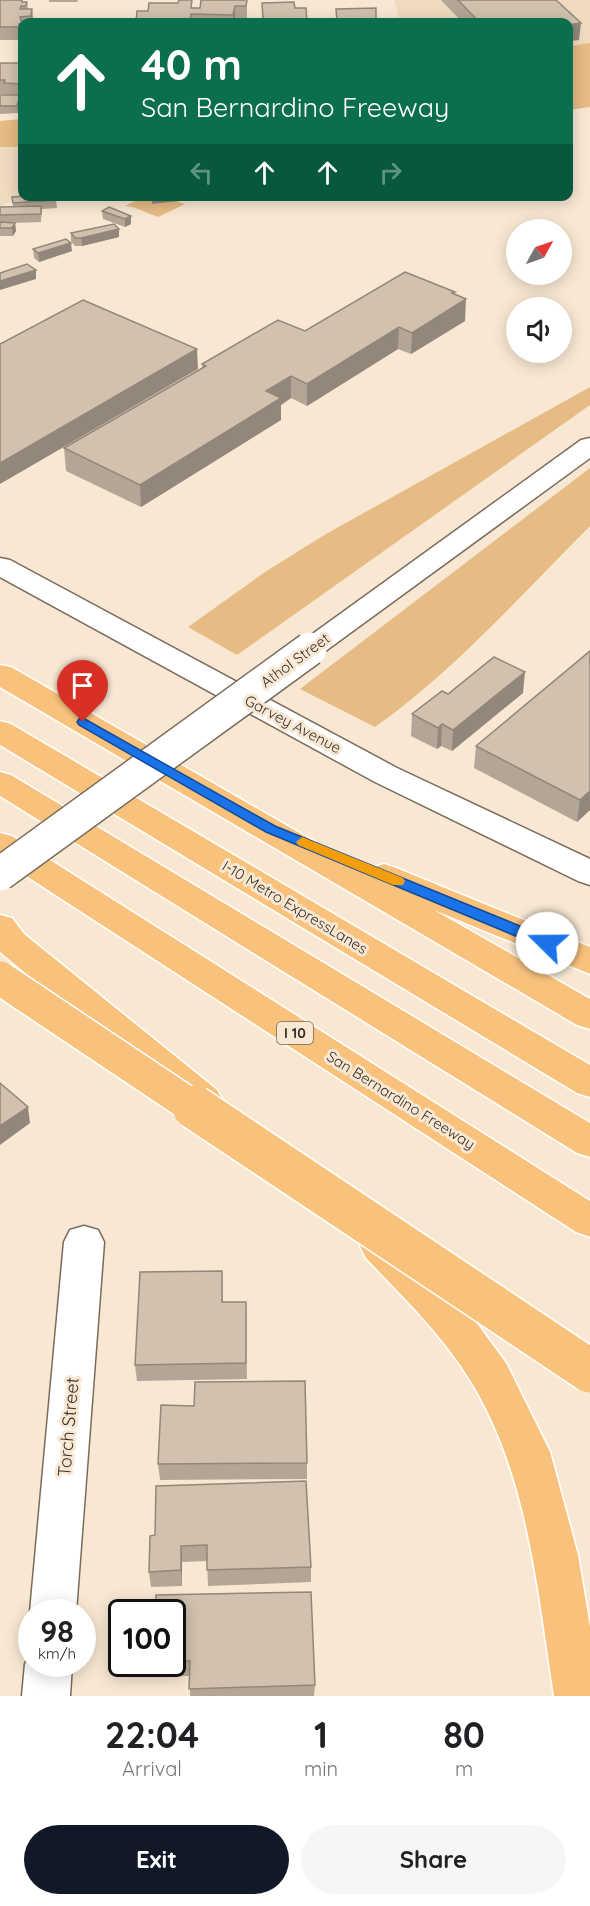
<!DOCTYPE html>
<html lang="en">
<head>
<meta charset="utf-8">
<style>
	:root { --surface:#fff; --page:#f6f6f6; --text:#202124; --muted:#757577; --accent:#111827 }
	body { margin:0; font-family:Quicksand,sans-serif; background:var(--page); color:var(--text); height:100vh; display:flex; flex-direction:column; font-size:22px; white-space:nowrap }
	* { box-sizing:border-box; margin:0 }
	p { font-size:20px; color:var(--muted) }
	.icon { flex:none; width:33px; height:33px; fill:none; stroke:currentColor; stroke-width:2; stroke-linecap:round; stroke-linejoin:round }
	.map { position:relative; height:1696px; overflow:hidden }
	.panel { display:flex; flex-direction:column; background:var(--surface); flex:1 }
	.panel>* { flex:none }
	.top-card { position:absolute; left:18px; top:18px; width:555px; height:183px; border-radius:12px; box-shadow:0 3px 15px #0003; background:#0b6e4f; color:#fff; overflow:hidden }
	.needle { width:39px; rotate:50deg }
	.controls { position:absolute; left:506px; top:219px; display:grid; gap:12px }
	.controls a { display:grid; place-items:center; width:66px; height:66px; border-radius:50%; background:var(--surface); box-shadow:0 3px 15px #0003; font-size:30px }
	.speed { position:absolute; left:18px; top:1599px; display:flex; gap:12px; font-size:30px; font-weight:700; text-align:center }
	.speed>* { display:grid; place-content:center; width:78px; height:78px; border-radius:50%; background:var(--surface); box-shadow:0 3px 15px #0003; line-height:1 }
	.speed small { font-size:15px; font-weight:400 }
	.speed .limit { border:3px solid #111; border-radius:9px; background:#fff; color:#111 }
	.pin { position:absolute; display:grid; place-items:center; width:51px; height:51px; color:#fff; margin:-62px -26px; border-radius:50% 50% 50% 0; rotate:-45deg; box-shadow:0 0 6px #0007 }
	.pin .icon { rotate:45deg }
	.me { position:absolute; width:66px; margin:-33px; rotate:292deg; stroke-linejoin:round; filter:drop-shadow(0 0 4px #0008) }
	.turn { display:flex; align-items:center; gap:21px; height:126px; padding:0 24px; font-size:27px }
	.turn .icon { width:78px; height:78px; stroke-width:2.5 }
	.turn b { display:block; font-size:42px; line-height:51px }
	.lanes { display:flex; align-items:center; height:57px; padding:0 24px; background:#0003; justify-content:center; gap:30px; direction:ltr }
	.lanes .off { opacity:.35 }
	.eta { display:flex; justify-content:space-evenly; align-items:center; height:102px; text-align:center }
	.eta b { font-size:36px; font-weight:700; line-height:42px }
	.action { display:flex; gap:12px; margin-top:auto; padding:12px 24px }
	.action a { flex:1; height:69px; border-radius:36px; background:var(--accent); color:#fff; font-size:24px; font-weight:700; line-height:69px; text-align:center }
	.action a+a { background:var(--page); color:var(--text) }
	.map>svg:first-child { display:block }
	.built { fill:#f0dbc1 }
	.green { fill:#e6bb84 }
	.lines { fill:none; stroke-linecap:round; stroke-linejoin:round }
	.minor-casing { stroke:#7a6c5a; stroke-width:3 }
	.tertiary-casing { stroke:#7a6c5a; stroke-width:3 }
	.motorway-casing { stroke:#fff; stroke-width:3 }
	.minor { fill:#fff; fill-rule:evenodd }
	.tertiary { fill:#fff; fill-rule:evenodd }
	.motorway { fill:#f8c27d; fill-rule:evenodd }
	.tertiary-bridge-casing { stroke:#7a6c5a; stroke-width:36; stroke-linecap:butt }
	.motorway-bridge-far1-casing { stroke:#fff; stroke-width:36; stroke-linecap:butt }
	.motorway-bridge-casing { stroke:#fff; stroke-width:46; stroke-linecap:butt }
	.tertiary-bridge { stroke:#fff; stroke-width:33 }
	.motorway-bridge-far1 { stroke:#f8c27d; stroke-width:33 }
	.motorway-bridge { stroke:#f8c27d; stroke-width:43 }
	.wall { fill:#b4a696 }
	.shaded-wall { fill:#92877a }
	.building { fill:#d1c1ae; stroke:#92877a; stroke-width:1.5 }
	.route { fill:#1a73e8; stroke:#114b97; stroke-width:1.5 }
	.slow { fill:#f59e0b }
	.labels { text-anchor:middle; dominant-baseline:central; stroke-width:6; stroke-linejoin:round; paint-order:stroke }
	.shield { fill:#f8e8d3; stroke:#72685c; stroke-width:1.5 }
	.shield-label { font-size:14px; font-weight:bold; fill:#383129 }
	.street-label { font-size:15px; fill:#383129; stroke:#f8e8d3 }
	.near-street-label { font-size:18px; fill:#383129; stroke:#f8e8d3 }
</style>
</head>
<body>
<div class="map">
<svg width="590" height="1696" viewBox="0 0 590 1696">
	<rect width="100%" height="100%" fill="#f8e8d3"/>
	<g class="built">
		<path d="M394,0H590V43L569,46L568,22H400Z"/>
		<path d="M0,147H22L23,196L0,207Z"/>
	</g>
	<g class="green">
		<path d="M590,43V107L569,110V46Z"/>
		<path d="M22,119V147H0V121Z"/>
		<path d="M145,196L151,197L152,204L176,201L185,204L158,217L133,207L125,206Z"/>
		<path d="M590,387V405L237,655L188,627L265,572L326,534Z"/>
		<path d="M590,468V526C521,595 455,670 375,727L300,689Z"/>
	</g>
	<g class="lines">
		<g class="minor-casing">
			<g id="minor">
				<path d="M0,558L10,560L397,768L590,859V885L578,881L375,782L0,577Z"/>
				<path d="M84,1226L98,1230L104,1242L76,1612H32V1616L30,1612L64,1242L70,1230Z"/>
				<path d="M32,1650V1664H72L70,1696H22L25,1664Z"/>
			</g>
		</g>
		<g class="tertiary-casing">
			<path id="tertiary" d="M590,438V458L320,655L310,658L300,655L295,649L300,643L581,440Z"/>
		</g>
		<g class="motorway-casing">
			<g id="motorway">
				<path d="M0,665L11,667L369,873L372,868L384,864L396,868L590,947V974L434,910L590,999V1029L577,1025L0,687Z"/>
				<path d="M0,721L11,724L590,1065V1097L577,1093L0,745Z"/>
				<path d="M0,772L11,775L590,1123V1157L577,1153L0,796Z"/>
				<path d="M0,833L12,836L590,1201V1237L576,1232L0,859Z"/>
				<path d="M0,915L12,918L24,934L217,1090L223,1100L217,1110L204,1114L191,1110L0,952Z"/>
				<path d="M380,1229L394,1234L464,1306L506,1363L550,1452L578,1555L590,1627V1696H554C538,1593 529,1482 476,1390C448,1340 405,1299 366,1258L360,1246L366,1234Z"/>
			</g>
		</g>
		<use href="#minor" class="minor"/>
		<use href="#tertiary" class="tertiary"/>
		<use href="#motorway" class="motorway"/>
		<g class="tertiary-bridge-casing">
			<path id="tertiary-bridge" d="M0,874L310,649"/>
		</g>
		<g class="motorway-bridge-far1-casing">
			<path id="motorway-bridge-far1" d="M0,978L196,1109"/>
		</g>
		<g class="motorway-bridge-casing">
			<path id="motorway-bridge" d="M194,1107L590,1371"/>
		</g>
		<use href="#tertiary-bridge" class="tertiary-bridge"/>
		<use href="#motorway-bridge-far1" class="motorway-bridge-far1"/>
		<use href="#motorway-bridge" class="motorway-bridge"/>
	</g>
	<g class="wall">
		<path d="M0,0L27,2L28,9H32L33,22H22V37H20L19,40H0Z"/>
		<path d="M49,0H78L77,2H49Z"/>
		<path d="M247,0V19H235L234,22H136L148,11L200,8Z"/>
		<path d="M441,0H556L579,40L568,41V22H462Z"/>
		<path d="M262,3L295,8L307,22H262Z"/>
		<path d="M0,63H22V97H20V102L18,113L0,114V95H5V94H0Z"/>
		<path d="M26,196H96L56,200L57,208L42,209L41,222L11,223H15L16,231L13,236H0V207H13L12,197Z"/>
		<path d="M109,207L131,224L125,227L103,219L102,211Z"/>
		<path d="M71,233L119,237L82,246H75L71,241Z"/>
		<path d="M33,249L72,251L39,262L34,258Z"/>
		<path d="M455,295L465,321L411,354L398,349L307,406L291,398L281,405V420L141,507L66,471L64,448L202,368V364L305,331Z"/>
		<path d="M590,651V810L577,822L474,768L476,746Z"/>
		<path d="M523,693L452,751L441,746L437,749L411,736L412,714L448,694Z"/>
		<path d="M222,1271L223,1302H246L247,1379L137,1381L135,1365Z"/>
		<path d="M194,1406L307,1463V1479L160,1480L158,1464Z"/>
		<path d="M155,1535L311,1567V1582L208,1586L207,1561L182,1562V1586L151,1587L149,1572Z"/>
		<path d="M172,1612L315,1685L314,1696H190V1676H156L154,1664H172Z"/>
	</g>
	<g class="shaded-wall">
		<path d="M235,6V19L234,22H233V15Z"/>
		<path d="M32,9L33,22H31V16Z"/>
		<path d="M581,23L579,40L568,41V25Z"/>
		<path d="M19,24L20,37L19,40L18,27Z"/>
		<path d="M20,95V102L18,113L17,106Z"/>
		<path d="M151,196H198V199L152,204Z"/>
		<path d="M131,216V224L125,227V219Z"/>
		<path d="M15,223L16,231L13,236L12,228Z"/>
		<path d="M119,229V237L82,246L81,238Z"/>
		<path d="M71,243L72,251L39,262L38,253Z"/>
		<path d="M36,270V279L0,290V281Z"/>
		<path d="M455,292L454,307L466,299L465,321L411,354L412,333Z"/>
		<path d="M399,327L398,349L307,406V384Z"/>
		<path d="M197,349L198,369L0,484V463Z"/>
		<path d="M291,376V398L281,405V420L141,507L140,485L266,391Z"/>
		<path d="M525,672L523,693L452,751L453,730Z"/>
		<path d="M442,724L441,746L437,749L438,728Z"/>
		<path d="M590,791V810L577,822L580,800Z"/>
		<path d="M28,1107L30,1123L0,1145V1126Z"/>
		<path d="M181,1546L182,1562V1586L181,1570Z"/>
	</g>
	<g class="building">
		<path d="M0,0H22V2H27L26,6H21L20,9H32L31,16L20,17L22,24H19L18,27H0Z"/>
		<path d="M179,0H192L191,8H200L201,0H247L246,6H235L233,15L191,14L190,20H164L163,22H136L137,11H148L149,3H178Z"/>
		<path d="M458,0H556L581,23L568,25V22H479Z"/>
		<path d="M294,2L295,8H306L307,22H279V19H263L262,3Z"/>
		<path d="M376,8V22H337L336,9Z"/>
		<path d="M0,63H22V84L4,83L5,80H0Z"/>
		<path d="M0,95H20L17,106H0Z"/>
		<path d="M26,196H55L56,200L13,203L12,197Z"/>
		<path d="M41,206V214L0,215V207Z"/>
		<path d="M109,207L131,216L125,219L102,211Z"/>
		<path d="M0,222L15,223L12,228H0Z"/>
		<path d="M114,224L119,229L81,238H75L71,233Z"/>
		<path d="M66,239L71,243L38,253L33,249Z"/>
		<path d="M27,264L36,270L0,281V273Z"/>
		<path d="M405,272L455,292L452,293L466,299L412,333L399,327L307,384L291,376L266,391L281,398L140,485L64,448L206,366L202,364L278,320L305,331Z"/>
		<path d="M83,300L197,349L0,463V344Z"/>
		<path d="M590,651V791L580,800L476,746Z"/>
		<path d="M494,657L525,672L453,730L442,724L438,728L412,714L442,691L448,694Z"/>
		<path d="M0,1083L28,1107L0,1126Z"/>
		<path d="M222,1271V1302H246V1363L135,1365L140,1272Z"/>
		<path d="M305,1381L307,1463L158,1464L161,1405L194,1406L195,1382Z"/>
		<path d="M306,1481L311,1567L207,1570V1545L181,1546V1570L149,1572L150,1536L155,1535L156,1486Z"/>
		<path d="M311,1592L315,1685L189,1689L190,1661H172V1612H155L156,1595Z"/>
	</g>
	<path class="route" d="M83,718L275,826L552,939L555,943L547,948L542,947L266,832L79,725L77,722L79,719Z"/>
	<path class="slow" d="M302,837L403,878L405,881L403,885H393L298,845L296,842Z"/>
	<g class="labels">
		<rect class="shield" x="277" y="1022" width="36" height="22" rx="4.5"/>
		<g class="shield-label">
			<text x="295" y="1033">I 10</text>
		</g>
		<g class="street-label">
			<text transform="translate(295 660) rotate(-36)">Athol Street</text>
			<text transform="translate(293 724) rotate(28)">Garvey Avenue</text>
			<text transform="translate(295 907) rotate(31)">I-10 Metro ExpressLanes</text>
			<text transform="translate(401 1100) rotate(32)">San Bernardino Freeway</text>
		</g>
		<g class="near-street-label">
			<text transform="translate(68 1427) rotate(-85)">Torch Street</text>
		</g>
	</g>
</svg>
<div class="controls">
<a><svg class="needle" viewBox="-14 -14 28 28"><path d="M0-13l5 13h-10z" fill="#e53935"/><path d="M0 13l5-13h-10z" fill="#757577"/></svg></a>
<a><svg class="icon" aria-label="sound" viewBox="0 0 24 24"><path d="M4 9h4l5-4v14l-5-4H4zM17 9q2 3 0 6"/></svg></a>
</div>
<div class="speed"><div>98<small>km/h</small></div><div class="limit">100</div></div>
<div class="pin" style="left:83px;top:722px;background:#d93025"><svg class="icon" aria-label="arrive" viewBox="0 0 24 24"><path d="M6 21V4h12l-3 4 3 4H6"/></svg></div>
<svg class="me" style="left:547px;top:943px" viewBox="-20 -20 40 40"><circle r="19" fill="#fff"/><path d="M0-13L10 11 0 6-10 11z" fill="#1a73e8"/></svg>
<div class="top-card">
<div class="turn"><svg class="icon" aria-label="ahead" viewBox="0 0 24 24"><path d="M12 20V5M6 11l6-6 6 6"/></svg><div><b>40 m</b>San Bernardino Freeway</div></div>
<div class="lanes"><svg class="icon off" aria-label="left" viewBox="0 0 24 24"><path d="M17 20v-9H6M10 6l-5 5 5 5"/></svg><svg class="icon" aria-label="ahead" viewBox="0 0 24 24"><path d="M12 20V5M6 11l6-6 6 6"/></svg><svg class="icon" aria-label="ahead" viewBox="0 0 24 24"><path d="M12 20V5M6 11l6-6 6 6"/></svg><svg class="icon off" aria-label="right" viewBox="0 0 24 24"><path d="M7 20v-9h11M14 6l5 5-5 5"/></svg></div>
</div>
</div>
<section class="panel">
<div class="eta">
<div><b>22:04</b><p>Arrival</p></div>
<div><b>1</b><p>min</p></div>
<div><b>80</b><p>m</p></div>
</div>
<div class="action"><a>Exit</a><a>Share</a></div>
</section>
</body>
</html>
